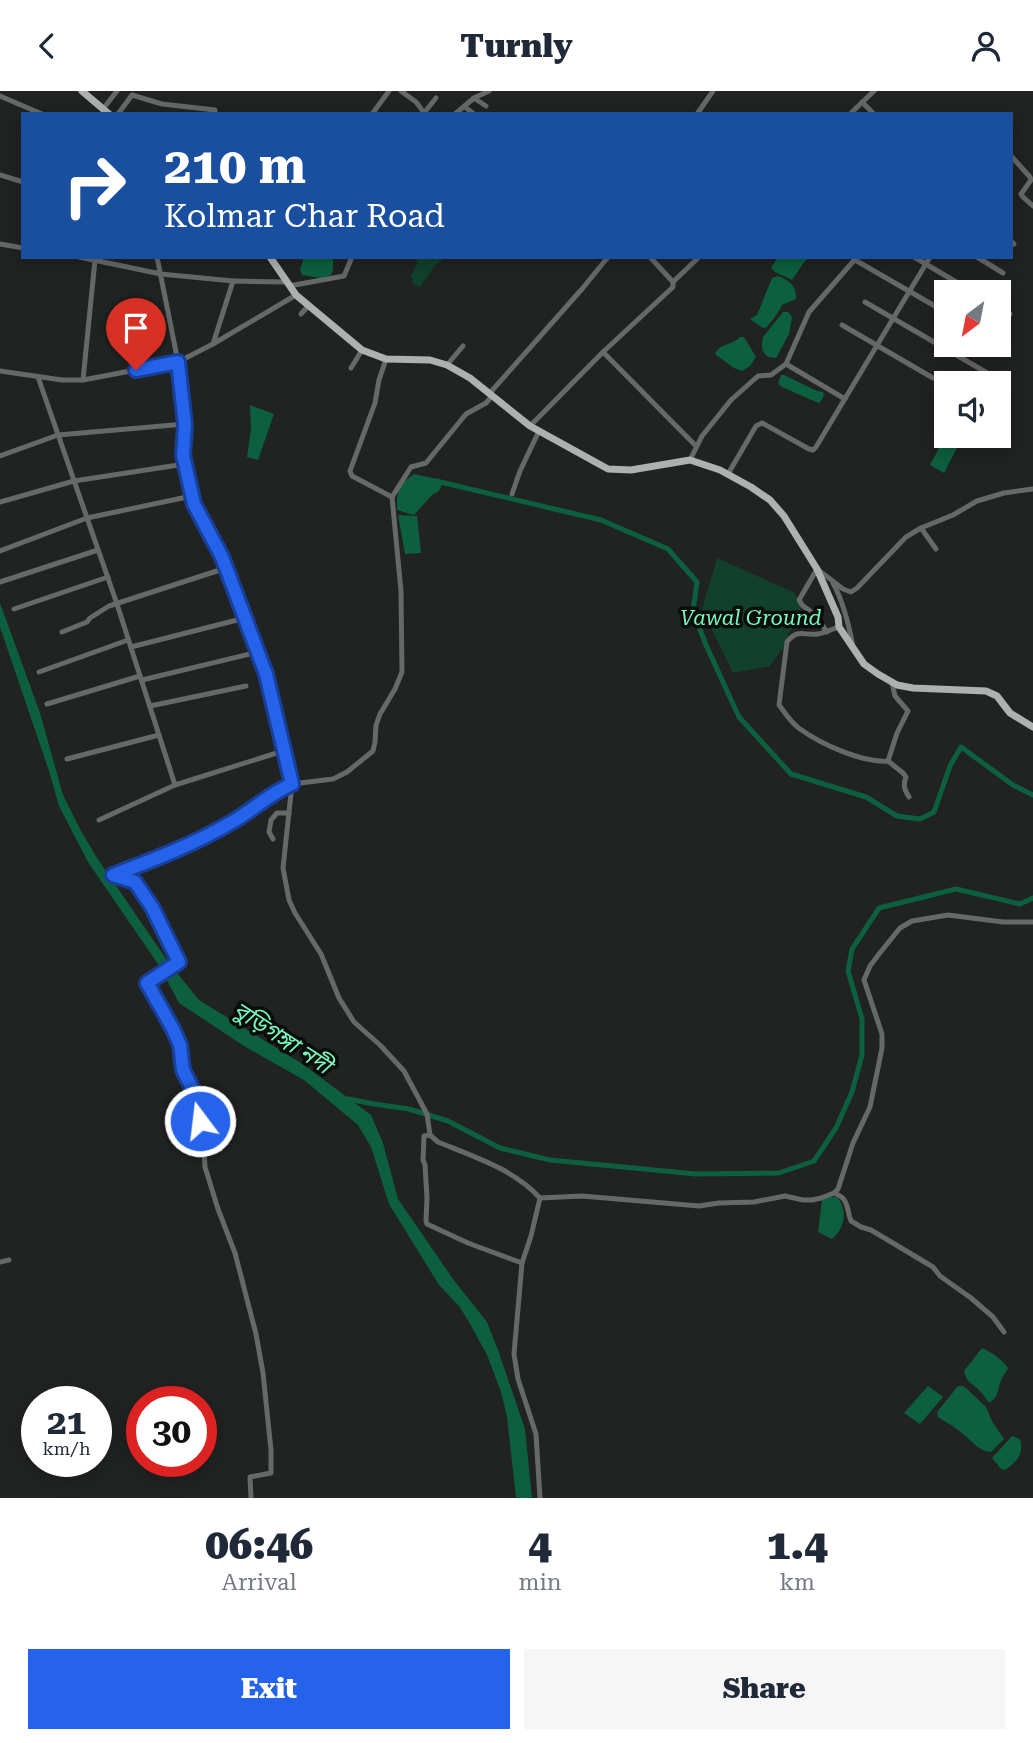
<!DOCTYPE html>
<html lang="en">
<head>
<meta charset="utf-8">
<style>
	:root { --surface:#fff; --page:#f6f6f7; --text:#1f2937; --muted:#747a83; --accent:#2563eb }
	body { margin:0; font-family:"Roboto Serif","Noto Sans Bengali",serif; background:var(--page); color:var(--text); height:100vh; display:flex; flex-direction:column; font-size:26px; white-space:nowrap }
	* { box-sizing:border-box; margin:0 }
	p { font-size:23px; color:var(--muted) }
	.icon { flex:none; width:38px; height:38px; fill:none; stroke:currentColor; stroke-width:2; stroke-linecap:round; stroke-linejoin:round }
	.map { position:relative; height:1407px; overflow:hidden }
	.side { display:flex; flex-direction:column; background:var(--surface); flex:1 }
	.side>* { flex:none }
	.top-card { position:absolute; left:21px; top:21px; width:992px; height:147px; border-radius:0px; box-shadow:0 4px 18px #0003; background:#1a4fa0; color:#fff; overflow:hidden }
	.needle { width:46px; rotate:212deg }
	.fabs { position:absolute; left:934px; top:189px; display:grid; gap:14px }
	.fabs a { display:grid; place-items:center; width:77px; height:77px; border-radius:0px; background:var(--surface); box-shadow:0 4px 18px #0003; font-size:35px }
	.speed { position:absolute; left:21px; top:1295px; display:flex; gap:14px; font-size:35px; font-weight:700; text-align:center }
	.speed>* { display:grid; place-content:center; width:91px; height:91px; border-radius:50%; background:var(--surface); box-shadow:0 4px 18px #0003; line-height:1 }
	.speed small { font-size:18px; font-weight:400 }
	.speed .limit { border:10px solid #d22; background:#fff; color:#111 }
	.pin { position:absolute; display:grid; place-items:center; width:60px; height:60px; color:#fff; margin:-72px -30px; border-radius:50% 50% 50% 0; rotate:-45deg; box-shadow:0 0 7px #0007 }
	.pin .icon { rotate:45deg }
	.me { position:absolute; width:77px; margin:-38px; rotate:345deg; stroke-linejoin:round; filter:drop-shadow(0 0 5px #0008) }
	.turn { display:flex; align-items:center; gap:24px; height:147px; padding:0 28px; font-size:32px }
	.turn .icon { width:91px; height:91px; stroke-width:2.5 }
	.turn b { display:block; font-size:49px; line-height:60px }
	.eta { display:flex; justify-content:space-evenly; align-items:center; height:119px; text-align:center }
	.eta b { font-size:42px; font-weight:800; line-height:49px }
	.button { display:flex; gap:14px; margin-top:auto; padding:14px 28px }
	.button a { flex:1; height:80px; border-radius:0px; background:var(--accent); color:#fff; font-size:28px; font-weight:800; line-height:80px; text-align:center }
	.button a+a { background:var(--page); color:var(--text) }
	header { display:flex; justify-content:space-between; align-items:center; height:91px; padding:0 28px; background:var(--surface); font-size:32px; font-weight:800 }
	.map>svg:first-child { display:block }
	.green { fill:#11412c }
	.water { fill:#0c603f }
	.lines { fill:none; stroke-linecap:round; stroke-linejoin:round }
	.canal { stroke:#0c603f; stroke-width:5 }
	.minor { stroke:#676968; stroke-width:5 }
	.major { stroke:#aeb1af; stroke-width:7 }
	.route-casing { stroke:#184099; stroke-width:18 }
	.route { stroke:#2563eb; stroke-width:12 }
	.labels { text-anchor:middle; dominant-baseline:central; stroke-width:7; stroke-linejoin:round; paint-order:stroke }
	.park-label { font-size:21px; font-style:italic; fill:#78f9bb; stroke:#0a0c0b }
	.water-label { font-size:23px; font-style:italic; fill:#77f9bb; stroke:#0a0c0b }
</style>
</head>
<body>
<header><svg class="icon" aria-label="back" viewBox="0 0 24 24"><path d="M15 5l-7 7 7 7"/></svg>Turnly<svg class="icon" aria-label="person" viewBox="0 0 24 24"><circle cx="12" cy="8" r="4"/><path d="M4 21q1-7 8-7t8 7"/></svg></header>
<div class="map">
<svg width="1033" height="1407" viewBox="0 0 1033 1407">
	<rect width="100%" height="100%" fill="#202321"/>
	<g class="green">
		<path d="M412,166H446L436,173L420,196L413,193L411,185L418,170Z"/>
		<path d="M717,467L795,502L805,527L789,541L783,557L770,575L733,582L711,537L701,522Z"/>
	</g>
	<g class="water">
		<path d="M302,166H333V179L331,184L321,187L302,184L300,178L303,170Z"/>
		<path d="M778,166H810L804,171L792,189L775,181L771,177Z"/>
		<path d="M778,185C789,189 797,195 796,208L782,214L777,223L767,236L763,237L750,228L757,224L772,187Z"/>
		<path d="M783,221H788L792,226L789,243L776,267C763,267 760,258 763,246Z"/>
		<path d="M740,246H744L756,266L750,275L742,280L734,277L715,263C720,252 733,254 740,246Z"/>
		<path d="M781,284H784L817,300L823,301L824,304L820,312L816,311L782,296L778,292Z"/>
		<path d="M250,314L274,323L258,369L247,366L251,338Z"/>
		<path d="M946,344L960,351L944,382L930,374Z"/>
		<path d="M414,383L437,388L443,391L439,400L432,404L414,424L397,419C397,400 397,395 414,383Z"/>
		<path d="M398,424L417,425L421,462L405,463Z"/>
		<path d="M0,512L40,622L63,704L80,738L97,767L169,872L199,909L304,974L371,1024L383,1052L398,1108L453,1188L487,1231L498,1259L525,1338L532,1407H516L507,1326L501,1301L487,1264L469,1231L459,1215L439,1194L389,1113L371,1056L358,1034L304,989L244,955L179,912L160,876L88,771L59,715L49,680L0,536Z"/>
		<path d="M829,1106H837C848,1119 845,1137 832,1148L818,1141L822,1109Z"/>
		<path d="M982,1257C990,1260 1004,1270 1008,1277C1008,1278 1002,1287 1002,1287C997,1297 1000,1306 989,1312C986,1307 982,1302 978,1298C971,1292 966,1290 964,1280Z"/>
		<path d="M928,1295L943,1306L920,1333L904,1322Z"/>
		<path d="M958,1295H963L967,1298L986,1316L993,1332L1004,1348L991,1361C977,1360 969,1346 958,1339C952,1334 945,1331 938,1326L937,1321Z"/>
		<path d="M1012,1345L1020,1348C1024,1364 1017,1370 1005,1379L1001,1378L992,1367Z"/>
	</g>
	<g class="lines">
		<g class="canal">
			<path d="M436,390L601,429L668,458L697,491L693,520L706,554L739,626L791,683L866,706L897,725L920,728L934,721L950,675L961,656L1013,694L1033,704"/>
			<path d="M348,1008L374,1013L409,1018L448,1030L500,1057L550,1069L696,1083L779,1082L814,1070L836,1037L852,1001L862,964V928L848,880L852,858L879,817L956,798L1020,813L1033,807"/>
		</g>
		<g class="minor">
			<path d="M401,0L416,11L425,23"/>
			<path d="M0,5L42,23"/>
			<path d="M474,7L489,0"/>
			<path d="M862,11L874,23"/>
			<path d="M465,16L474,23"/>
			<path d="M103,18L117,0"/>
			<path d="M424,22L436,7"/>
			<path d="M118,23L132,4L162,13L215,19V23"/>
			<path d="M372,23L389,0"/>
			<path d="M455,23L474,7L486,15"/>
			<path d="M697,23L713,0"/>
			<path d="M850,23L874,0"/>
			<path d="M1012,66L1030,86L1031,89L1021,103L1023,106L1033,115"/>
			<path d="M0,84L23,91"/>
			<path d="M1012,151L1014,153"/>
			<path d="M0,153L23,157"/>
			<path d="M79,166L161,183L233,190"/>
			<path d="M157,166L178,271L185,334L183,364L194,413L222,466L266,583L292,693L283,777L289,809L295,822L321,863L339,907L354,931L380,954L404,980L427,1023L430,1044L438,1051C472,1065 514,1078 540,1107L531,1145L522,1172L514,1263L518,1288L536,1343L540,1407"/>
			<path d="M914,166L973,201"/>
			<path d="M977,166L1003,182"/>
			<path d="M855,169L947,222"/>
			<path d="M673,191L699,166"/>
			<path d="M289,195L344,185L352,166"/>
			<path d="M865,211L989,283"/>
			<path d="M999,217L1010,223"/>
			<path d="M301,223L308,215"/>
			<path d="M842,234L933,287"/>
			<path d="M213,253L233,190L286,191"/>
			<path d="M999,253H1000"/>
			<path d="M603,261L696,355"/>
			<path d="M386,268L379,289L375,312L350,380L352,385L392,406"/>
			<path d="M786,273L845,308"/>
			<path d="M447,274L463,255"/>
			<path d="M351,277L362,259"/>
			<path d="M0,280L62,289H83L178,271L213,253L296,204"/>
			<path d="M38,286L117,513L175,694"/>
			<path d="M83,289L95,169"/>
			<path d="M489,303L582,198L608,166"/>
			<path d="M530,335L603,261L673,196V191L650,166"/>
			<path d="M0,365L58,344L185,333"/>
			<path d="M690,369L702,345L731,309L758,285L771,284L786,273L809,221L857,166"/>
			<path d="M728,383L756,335L762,332L809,358L813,359L816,356L930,166"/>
			<path d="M512,403L520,380L539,340"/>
			<path d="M0,411L74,390L185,373"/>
			<path d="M921,437L936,458"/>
			<path d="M0,460L87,427L192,405"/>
			<path d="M0,491L98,459"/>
			<path d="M833,492C844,512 849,534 853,556"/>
			<path d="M14,518L108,486"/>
			<path d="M839,536C832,538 825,542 818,543C803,545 798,537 787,551L779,614C785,622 792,633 800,638C821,653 862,672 888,670L897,642L908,620L895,605L892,592"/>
			<path d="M62,541L87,531L90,527L109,515L226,477"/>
			<path d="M827,541L815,524L802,514L799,509L817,478L843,498L851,501L857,497L906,446L921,437L953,424L977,410L1004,402L1033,398"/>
			<path d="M131,556L245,527"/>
			<path d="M39,581L128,549"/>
			<path d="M142,589L258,561"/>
			<path d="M47,613L140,585"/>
			<path d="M150,615L246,595"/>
			<path d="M67,668L159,644"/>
			<path d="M888,670L903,682L906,686C903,694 904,698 909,706"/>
			<path d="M99,729L175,694L283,660"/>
			<path d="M273,748L269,741L271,729L277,722H289"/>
			<path d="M430,1044L424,1045L423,1069L425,1074L427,1107L426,1130L427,1133L468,1152L522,1172"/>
			<path d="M834,1102C850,1108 846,1118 851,1130L861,1136L871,1139L933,1176L940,1185L971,1207L993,1226L1004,1241"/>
			<path d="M540,1107L582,1105L699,1115L719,1112L754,1111L785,1105L803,1109H812L821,1107L834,1102L838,1098L853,1052L870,1016L882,957V943L864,889L870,875L879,863L900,837L912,830L948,824L1003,831H1033"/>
			<path d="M0,1171L9,1169"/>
			<path d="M251,1407L250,1386L271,1382V1359L263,1282L256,1243L235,1162L218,1118L205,1076L203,1041L195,1003L183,979L180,954L173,938L147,892L179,871L152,816L135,791L113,784L208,744L245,723L275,700L292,693L333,688L347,681L373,660L375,651L376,634L380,623L395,598L402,581L401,500L392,406L411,376L426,372L466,323L486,312L492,305"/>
		</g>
		<g class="major">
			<path d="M82,0L109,23"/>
			<path d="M270,166L296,204L362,259L386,268L430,269L447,274L470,287L530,335L608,378L631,379L690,369L720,379L751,396L770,409L784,425L817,478L838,526L839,536L864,573L878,583L897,594L913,597L986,600L997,605L1010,622L1033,636"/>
		</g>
	</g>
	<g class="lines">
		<g class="route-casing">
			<path id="route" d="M136,279L178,271L185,334L183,364L194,413L222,466L266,583L292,693C269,703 253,719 232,731C195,753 153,769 113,784L135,791L152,816L179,871L147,892L173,938L180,954L183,979L195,1003L200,1030"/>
		</g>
		<use href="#route" class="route"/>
	</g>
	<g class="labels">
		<g class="park-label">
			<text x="751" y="527">Vawal Ground</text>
		</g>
		<g class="water-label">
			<text transform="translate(282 947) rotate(33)">বুড়িগঙ্গা নদী</text>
		</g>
	</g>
</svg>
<div class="fabs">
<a><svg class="needle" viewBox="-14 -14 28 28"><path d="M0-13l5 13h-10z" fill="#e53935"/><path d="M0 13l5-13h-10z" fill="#747a83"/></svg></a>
<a><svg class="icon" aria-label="sound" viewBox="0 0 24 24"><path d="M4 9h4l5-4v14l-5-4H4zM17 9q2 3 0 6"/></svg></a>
</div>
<div class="speed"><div>21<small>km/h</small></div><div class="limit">30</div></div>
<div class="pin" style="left:136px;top:279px;background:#d93025"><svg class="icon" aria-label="arrive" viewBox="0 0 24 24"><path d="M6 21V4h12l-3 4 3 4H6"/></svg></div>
<svg class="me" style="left:200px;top:1030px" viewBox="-20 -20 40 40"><circle r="17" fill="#2563eb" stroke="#fff" stroke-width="3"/><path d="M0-11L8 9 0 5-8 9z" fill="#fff"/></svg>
<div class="top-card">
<div class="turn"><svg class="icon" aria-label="right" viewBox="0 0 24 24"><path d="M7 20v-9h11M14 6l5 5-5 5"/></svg><div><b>210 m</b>Kolmar Char Road</div></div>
</div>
</div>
<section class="side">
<div class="eta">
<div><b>06:46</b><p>Arrival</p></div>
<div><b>4</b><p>min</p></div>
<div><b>1.4</b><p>km</p></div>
</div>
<div class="button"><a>Exit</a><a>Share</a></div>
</section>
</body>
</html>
